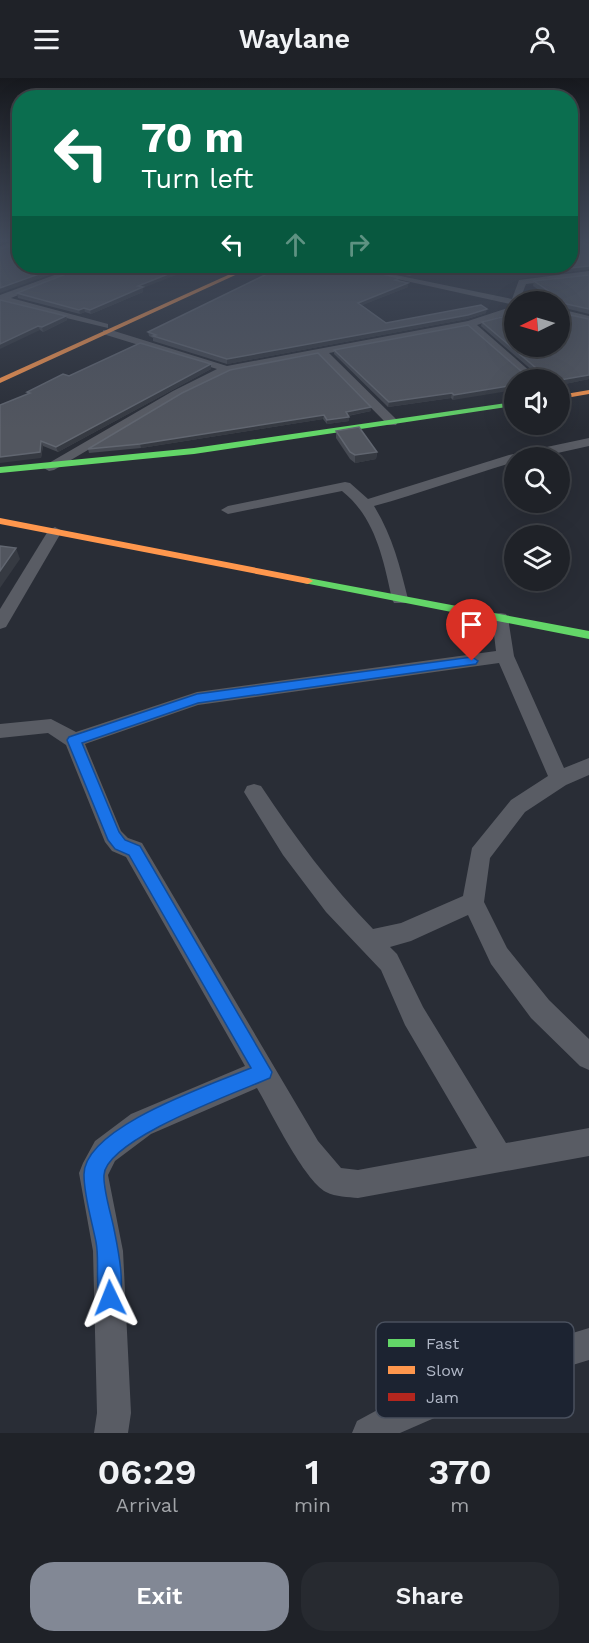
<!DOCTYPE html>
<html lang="en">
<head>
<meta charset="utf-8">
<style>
	:root { --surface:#1f2228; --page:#272a30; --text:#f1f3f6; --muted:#a1a4a8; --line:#3c3f45; --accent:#828895 }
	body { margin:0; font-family:"Work Sans",sans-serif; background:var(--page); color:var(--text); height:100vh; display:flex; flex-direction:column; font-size:22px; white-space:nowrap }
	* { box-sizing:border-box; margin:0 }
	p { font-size:20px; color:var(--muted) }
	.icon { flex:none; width:33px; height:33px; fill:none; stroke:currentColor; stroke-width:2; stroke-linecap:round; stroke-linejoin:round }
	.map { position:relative; height:1355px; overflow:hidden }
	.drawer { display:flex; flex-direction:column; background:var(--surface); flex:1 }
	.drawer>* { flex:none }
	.top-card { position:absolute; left:12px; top:12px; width:566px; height:183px; border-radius:24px; box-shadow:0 6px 24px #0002,0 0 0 2px var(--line); background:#0b6e4f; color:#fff; overflow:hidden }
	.needle { width:39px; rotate:265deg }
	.tools { position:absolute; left:504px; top:213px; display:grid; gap:12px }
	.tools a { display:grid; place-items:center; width:66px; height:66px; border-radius:50%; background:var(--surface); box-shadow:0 6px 24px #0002,0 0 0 2px var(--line); font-size:30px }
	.pin { position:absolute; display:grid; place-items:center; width:51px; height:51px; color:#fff; margin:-62px -26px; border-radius:50% 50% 50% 0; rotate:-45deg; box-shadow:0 0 6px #0007 }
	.pin .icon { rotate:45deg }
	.me { position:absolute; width:66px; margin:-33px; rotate:358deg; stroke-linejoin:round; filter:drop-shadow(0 0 4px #0008) }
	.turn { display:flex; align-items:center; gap:21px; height:126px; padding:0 30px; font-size:27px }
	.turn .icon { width:78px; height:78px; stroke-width:2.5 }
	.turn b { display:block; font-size:42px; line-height:51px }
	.lanes { display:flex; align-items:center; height:57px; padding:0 30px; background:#0003; justify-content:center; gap:30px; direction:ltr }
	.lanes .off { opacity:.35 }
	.eta { display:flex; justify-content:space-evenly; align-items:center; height:102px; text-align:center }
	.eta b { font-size:36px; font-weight:600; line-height:42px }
	.button { display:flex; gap:12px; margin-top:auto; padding:12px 30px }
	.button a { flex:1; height:69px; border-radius:24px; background:var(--accent); color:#fff; font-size:24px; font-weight:600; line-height:69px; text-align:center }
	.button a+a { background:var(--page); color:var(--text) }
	header { display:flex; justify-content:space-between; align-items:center; height:78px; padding:0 30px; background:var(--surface); font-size:27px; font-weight:600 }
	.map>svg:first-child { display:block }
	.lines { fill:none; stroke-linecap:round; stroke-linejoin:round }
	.street { fill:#595c64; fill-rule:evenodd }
	.fast { fill:#63d668; fill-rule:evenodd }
	.slow { fill:#ff974d; fill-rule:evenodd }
	.jam { fill:#b3261e; fill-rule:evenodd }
	.wall { fill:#464a53 }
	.shaded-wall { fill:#363a42 }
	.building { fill:#52565f; stroke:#616670; stroke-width:1.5 }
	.route { fill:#1a73e8; stroke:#114b97; stroke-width:1.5 }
	.key { fill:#1c2331; stroke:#49505e; stroke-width:1.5 }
	.key-label { font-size:16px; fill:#b2b9c8 }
</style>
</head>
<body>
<header><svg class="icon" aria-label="menu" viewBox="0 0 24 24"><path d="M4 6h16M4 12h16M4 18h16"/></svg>Waylane<svg class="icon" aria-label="person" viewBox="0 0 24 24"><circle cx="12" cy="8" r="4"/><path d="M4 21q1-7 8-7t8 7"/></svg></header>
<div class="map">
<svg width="589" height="1355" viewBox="0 0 589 1355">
	<rect width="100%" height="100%" fill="#292d36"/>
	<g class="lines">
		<g class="street">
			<path d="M16,163H20V167L0,174V168Z"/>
			<path d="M79,188H90L11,220L108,246V250L0,224V217Z"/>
			<path d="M338,188H352L512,221L519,202L589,193V199L526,206L519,224H514V227Z"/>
			<path d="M514,228V234L477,247L540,302H528L468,249L329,275L396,341L398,344L396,347H388L319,277L230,294L181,317L54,392L49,393L42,389L173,313L217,291L103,256V252H111L227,288L468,243Z"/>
			<path d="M560,231L589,238V244L560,237Z"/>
			<path d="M589,360V368L535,380H514V384C467,398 421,415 374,428C392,457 400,488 408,521L406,525H394L392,521C383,480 375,439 342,413L228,436L221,432L228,428L345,404L350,405L368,421L509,377Z"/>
			<path d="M55,449L62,453L6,549L0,551V531L48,453Z"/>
			<path d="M500,535L506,536L508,540L514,578L564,690L589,680V697L566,707L525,734L490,780L484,824L507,870L549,922L589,961V992L580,988L531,940L491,886L468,837L411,863L390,869L397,876L423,929L506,1065L589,1050V1078L358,1120C348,1119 336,1119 326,1114C304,1102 271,1034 257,1010L151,1056L115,1083L108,1097L123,1173L131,1335L128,1355H94L97,1335L93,1173L79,1095L83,1085L95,1063L131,1036L245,988L126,779L112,773L105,764L66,667L48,655L0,660V646L51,641L76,654L197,614L496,573L492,540L494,536ZM499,585L548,698L511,722L472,770L463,818L401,845L373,851C330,807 295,759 261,708L254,706L247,708L244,714L283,777L326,834L381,892L405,947L477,1070L358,1092L341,1090L318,1063L142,765L128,760L121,753L85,666L198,627Z"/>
			<path d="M589,1250V1282L517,1304L400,1355H352L357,1343L405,1317L517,1272Z"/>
		</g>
		<g class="fast">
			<path d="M514,324V328L194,376L0,395V389L194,370Z"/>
			<path d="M308,500L589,553V561L304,505V501Z"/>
		</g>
		<g class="slow">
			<path d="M248,188H255L0,305V300Z"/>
			<path d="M589,312V316L560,321V317Z"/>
			<path d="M0,440L308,500L313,503L308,506L0,446Z"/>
		</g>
		<path class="jam" d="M579,163L589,165V169L580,164Z"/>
	</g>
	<g class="wall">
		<path d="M589,167V191L551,196L539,188H570Z"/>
		<path d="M361,188H426V189L410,198Z"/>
		<path d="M264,194L399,203L408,209L362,227L386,245L486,235L467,241L227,286L153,263V260L149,258L148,254L264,197Z"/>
		<path d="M589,197V236L561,229L550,219L533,208L534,203Z"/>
		<path d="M143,210V214L91,236L85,234L80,236L18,220L17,215Z"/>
		<path d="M0,222L66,238L67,242L43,254L40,252Z"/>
		<path d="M561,235L589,241V301L560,307V302H514L453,322L451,320L388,329L334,276V272L528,299L541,300L481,248L482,244Z"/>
		<path d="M211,286V291L58,374L43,368L41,380L27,314L69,298Z"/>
		<path d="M182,315L371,333L348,338L349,343L327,346L323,341L141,370L89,375L88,371Z"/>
		<path d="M336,353L377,374L376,381L355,385L350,381L336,360Z"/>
	</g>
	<g class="shaded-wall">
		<path d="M0,163H10L0,166Z"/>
		<path d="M61,188H74L0,215V210Z"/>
		<path d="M188,188H199L143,210V214L91,236L90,232L138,208Z"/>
		<path d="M422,188H426V189L410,198L411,194Z"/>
		<path d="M589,188V191L551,196L552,192Z"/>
		<path d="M408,205V209L358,229V225Z"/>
		<path d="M84,230L85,234L80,236L79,232Z"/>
		<path d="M487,231L486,235L467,241L227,286V281Z"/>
		<path d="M66,238L67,242L43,254L42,249Z"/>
		<path d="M38,248L40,252L0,271V266Z"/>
		<path d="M211,286V291L58,374L56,369Z"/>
		<path d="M589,297V301L560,307V302Z"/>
		<path d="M514,307V312L453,322L454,317Z"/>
		<path d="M452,315L451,320L388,329L389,324Z"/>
		<path d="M371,329V333L346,338V334Z"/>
		<path d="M324,337L323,341L141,370L140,366Z"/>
		<path d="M349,339V343L327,346V342Z"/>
		<path d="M41,363L43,368L41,380L0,385V379Z"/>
		<path d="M377,374L376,381L355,385V377Z"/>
		<path d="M16,470L20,481L0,510V493Z"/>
	</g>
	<g class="building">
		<path d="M570,163H579L589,167V188L552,192L545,188H570Z"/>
		<path d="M20,165V188H61L0,210V171Z"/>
		<path d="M86,188H188L138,208L143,209L90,232L84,230L79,232L17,215Z"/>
		<path d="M279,188H345L400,200L395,202L408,205L358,225L386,245L481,227L487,231L468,237L227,281L153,258L156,257L148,254L269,195L264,194Z"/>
		<path d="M380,188H422L411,194Z"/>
		<path d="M589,197V231L562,225L560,226V224H544L553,216L534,203Z"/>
		<path d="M0,222L66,238L42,249L38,248L0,266Z"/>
		<path d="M560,230L561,235L589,241V297L560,302L557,300L550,302H514V307L454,317L452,315L389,324L334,272L468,247L528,299L541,300L543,296L482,244L514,236V268H560Z"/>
		<path d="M140,265L211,286L56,369L41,363L40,374L0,379V327L30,315L27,314L63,296L69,298Z"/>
		<path d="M318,275L371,329L346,334L349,339L327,342L324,337L140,366L88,371L182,315L230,292Z"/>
		<path d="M359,349L377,374L355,377L350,374L336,353Z"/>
		<path d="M0,468L16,470L0,493Z"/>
	</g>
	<linearGradient id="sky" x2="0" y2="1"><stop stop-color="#17191e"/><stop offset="0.46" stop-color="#434c5d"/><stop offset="1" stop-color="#434c5d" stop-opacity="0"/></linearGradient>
	<rect width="589" height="352" fill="url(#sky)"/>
	<path class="route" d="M472,579L478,583L476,586L198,625L82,665L119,754L125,762L140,768L272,994L270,1000C238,1014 106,1061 104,1097C103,1111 111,1136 114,1151C118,1171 126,1208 118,1227L110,1230L102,1227C94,1208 100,1184 96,1164C92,1143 84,1118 84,1097C83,1049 213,1006 251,990L129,777L115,771L108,762L67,662L69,659L197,616Z"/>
	<rect x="376" y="1244" width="198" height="96" rx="9" class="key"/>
	<rect x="388" y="1261" width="27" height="8" fill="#63d668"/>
	<rect x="388" y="1288" width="27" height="8" fill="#ff974d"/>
	<rect x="388" y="1315" width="27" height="8" fill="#b3261e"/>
	<g class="key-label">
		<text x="426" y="1271">Fast</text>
		<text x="426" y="1298">Slow</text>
		<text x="426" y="1325">Jam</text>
	</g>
</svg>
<div class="tools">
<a><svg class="needle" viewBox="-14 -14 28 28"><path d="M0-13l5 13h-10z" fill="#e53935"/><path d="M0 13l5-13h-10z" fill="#a1a4a8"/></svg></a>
<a><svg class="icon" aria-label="sound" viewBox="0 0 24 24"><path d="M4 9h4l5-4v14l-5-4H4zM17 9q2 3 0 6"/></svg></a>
<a><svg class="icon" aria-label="search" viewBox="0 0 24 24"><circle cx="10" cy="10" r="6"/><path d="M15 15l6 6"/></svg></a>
<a><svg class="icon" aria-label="layers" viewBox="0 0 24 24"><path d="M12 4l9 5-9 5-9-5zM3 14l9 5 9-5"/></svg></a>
</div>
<div class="pin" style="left:472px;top:583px;background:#d93025"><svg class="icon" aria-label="arrive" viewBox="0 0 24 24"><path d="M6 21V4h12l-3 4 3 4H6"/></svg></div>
<svg class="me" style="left:110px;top:1220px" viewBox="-20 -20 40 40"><path d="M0-17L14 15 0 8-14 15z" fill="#1a73e8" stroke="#fff" stroke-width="4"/></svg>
<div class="top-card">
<div class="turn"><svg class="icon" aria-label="left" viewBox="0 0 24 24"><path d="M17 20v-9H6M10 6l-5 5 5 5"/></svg><div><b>70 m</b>Turn left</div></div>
<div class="lanes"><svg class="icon" aria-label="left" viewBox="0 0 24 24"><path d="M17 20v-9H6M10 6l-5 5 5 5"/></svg><svg class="icon off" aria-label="ahead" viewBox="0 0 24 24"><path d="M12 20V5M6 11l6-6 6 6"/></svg><svg class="icon off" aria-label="right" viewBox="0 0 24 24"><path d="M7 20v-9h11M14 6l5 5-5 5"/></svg></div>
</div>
</div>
<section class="drawer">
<div class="eta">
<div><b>06:29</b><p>Arrival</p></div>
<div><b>1</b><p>min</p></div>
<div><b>370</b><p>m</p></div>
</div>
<div class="button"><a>Exit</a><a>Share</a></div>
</section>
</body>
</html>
